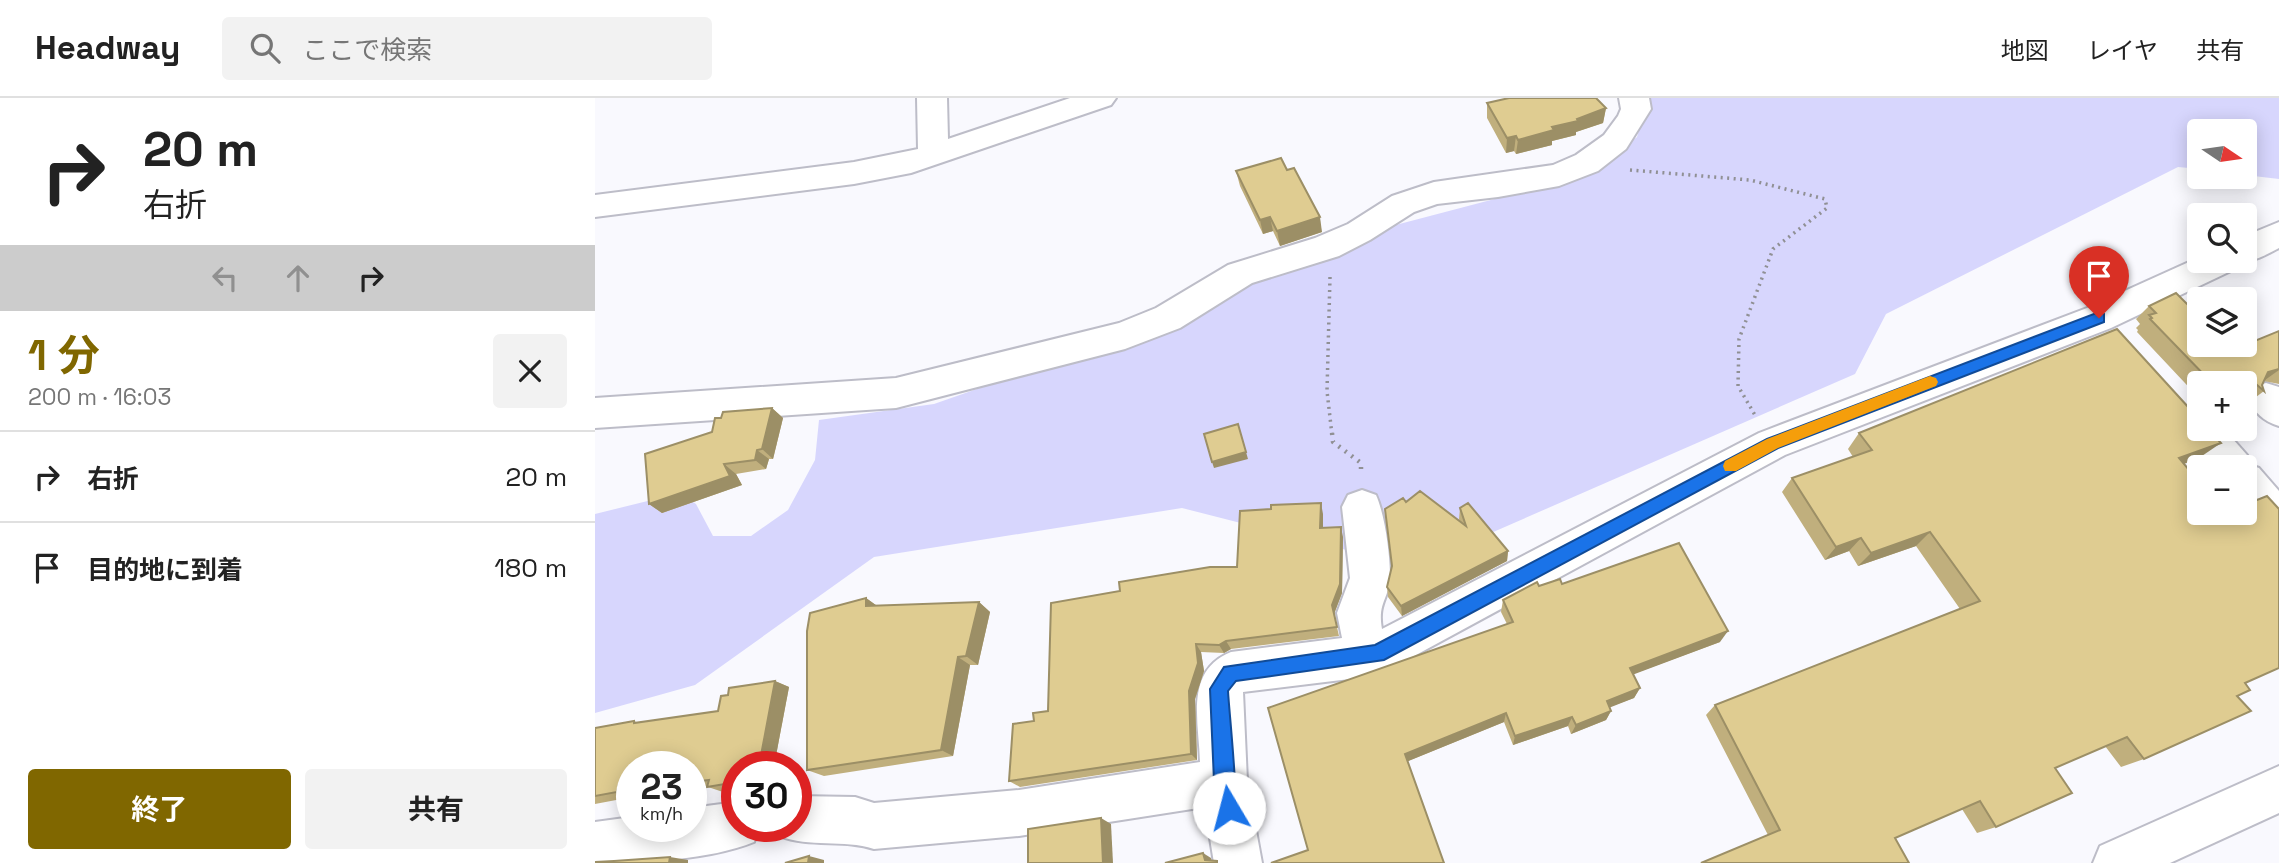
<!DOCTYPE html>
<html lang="ja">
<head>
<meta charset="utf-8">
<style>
	:root { --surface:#fff; --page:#f2f2f2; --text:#222; --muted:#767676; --line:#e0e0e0; --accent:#806700 }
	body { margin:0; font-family:"Space Grotesk","Noto Sans JP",sans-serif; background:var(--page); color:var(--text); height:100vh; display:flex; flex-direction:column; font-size:26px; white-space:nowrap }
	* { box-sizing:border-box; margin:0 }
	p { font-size:23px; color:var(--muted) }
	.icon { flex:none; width:38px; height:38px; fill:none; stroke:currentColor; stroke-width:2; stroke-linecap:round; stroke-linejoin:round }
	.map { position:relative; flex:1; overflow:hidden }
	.drawer { display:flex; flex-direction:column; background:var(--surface); width:595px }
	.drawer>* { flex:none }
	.hud { background:#fff; color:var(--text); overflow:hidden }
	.needle { width:46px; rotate:103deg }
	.buttons { position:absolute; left:1592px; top:21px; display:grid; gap:14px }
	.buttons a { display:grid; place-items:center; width:70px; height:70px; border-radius:7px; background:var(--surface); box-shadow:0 4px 18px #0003; font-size:35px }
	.speed { position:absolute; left:21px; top:653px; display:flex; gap:14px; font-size:35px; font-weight:700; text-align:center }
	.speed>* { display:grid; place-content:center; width:91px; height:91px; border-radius:50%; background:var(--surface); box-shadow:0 4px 18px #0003; line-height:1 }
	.speed small { font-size:18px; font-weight:400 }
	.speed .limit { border:10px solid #d22; background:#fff; color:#111 }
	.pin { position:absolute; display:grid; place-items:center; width:60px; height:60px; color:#fff; margin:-72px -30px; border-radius:50% 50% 50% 0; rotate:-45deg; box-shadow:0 0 7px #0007 }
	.pin .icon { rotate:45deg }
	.me { position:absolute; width:77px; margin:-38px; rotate:352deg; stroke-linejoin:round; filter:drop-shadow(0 0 5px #0008) }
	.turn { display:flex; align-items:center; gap:24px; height:147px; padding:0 28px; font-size:32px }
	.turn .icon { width:91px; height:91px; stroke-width:2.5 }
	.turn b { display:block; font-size:49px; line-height:60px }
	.lanes { display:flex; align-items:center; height:66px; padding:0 28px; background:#0003; justify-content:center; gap:35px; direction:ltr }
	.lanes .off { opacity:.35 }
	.round { display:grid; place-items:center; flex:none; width:74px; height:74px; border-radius:7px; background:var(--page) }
	.overview { display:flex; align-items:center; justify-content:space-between; height:119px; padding:0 28px }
	h1 { font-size:42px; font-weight:700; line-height:52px; color:var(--accent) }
	.action { display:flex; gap:14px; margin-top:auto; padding:14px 28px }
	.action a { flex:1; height:80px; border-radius:7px; background:var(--accent); color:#fff; font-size:28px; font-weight:700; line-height:80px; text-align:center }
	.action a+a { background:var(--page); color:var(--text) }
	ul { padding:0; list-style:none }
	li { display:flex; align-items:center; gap:21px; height:91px; padding:0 28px; border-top:2px solid var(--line) }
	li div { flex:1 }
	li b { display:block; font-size:26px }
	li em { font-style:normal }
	header { display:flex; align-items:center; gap:42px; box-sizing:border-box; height:98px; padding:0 35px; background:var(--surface); border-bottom:2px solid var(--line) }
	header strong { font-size:33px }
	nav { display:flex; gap:38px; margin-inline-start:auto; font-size:24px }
	.search { width:490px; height:63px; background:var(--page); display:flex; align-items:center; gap:18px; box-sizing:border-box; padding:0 24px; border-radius:7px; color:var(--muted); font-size:26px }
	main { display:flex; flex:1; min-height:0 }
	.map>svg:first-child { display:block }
	.green { fill:#d7d6fd }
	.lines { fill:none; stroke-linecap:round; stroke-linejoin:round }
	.minor-casing { stroke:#bdbdc8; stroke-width:4 }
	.path-far1 { stroke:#909094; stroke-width:3.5; stroke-dasharray:2 4.5; stroke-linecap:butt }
	.path { stroke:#909094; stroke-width:4.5; stroke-dasharray:2 6; stroke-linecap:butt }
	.minor { fill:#fff; fill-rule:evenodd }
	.wall { fill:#c0af7d }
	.shaded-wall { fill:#9c8f66 }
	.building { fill:#dfcc91; stroke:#9c8f66; stroke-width:2 }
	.route { fill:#1a73e8; stroke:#114b97; stroke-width:2 }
	.slow { fill:#f59e0b }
</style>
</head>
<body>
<header>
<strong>Headway</strong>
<div class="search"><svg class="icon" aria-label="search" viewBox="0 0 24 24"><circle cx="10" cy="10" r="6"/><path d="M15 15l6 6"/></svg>ここで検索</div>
<nav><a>地図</a><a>レイヤ</a><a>共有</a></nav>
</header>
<main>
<section class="drawer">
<div class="hud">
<div class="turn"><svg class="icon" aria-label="right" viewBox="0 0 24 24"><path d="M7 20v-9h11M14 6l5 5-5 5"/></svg><div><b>20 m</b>右折</div></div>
<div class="lanes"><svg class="icon off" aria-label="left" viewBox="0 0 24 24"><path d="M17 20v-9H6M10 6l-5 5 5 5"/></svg><svg class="icon off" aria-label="ahead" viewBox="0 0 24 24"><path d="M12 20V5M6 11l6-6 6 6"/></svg><svg class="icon" aria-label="right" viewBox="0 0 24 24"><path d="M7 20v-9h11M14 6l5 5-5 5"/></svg></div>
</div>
<div class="overview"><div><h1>1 分</h1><p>200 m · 16:03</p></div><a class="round"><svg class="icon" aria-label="close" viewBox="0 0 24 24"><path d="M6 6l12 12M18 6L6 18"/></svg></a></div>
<ul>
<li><svg class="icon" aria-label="right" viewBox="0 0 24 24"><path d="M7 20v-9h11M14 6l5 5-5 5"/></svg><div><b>右折</b></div><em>20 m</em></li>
<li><svg class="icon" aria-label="arrive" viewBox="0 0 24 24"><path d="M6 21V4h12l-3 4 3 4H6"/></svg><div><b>目的地に到着</b></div><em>180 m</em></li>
</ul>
<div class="action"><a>終了</a><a>共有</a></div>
</section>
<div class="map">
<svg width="1684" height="765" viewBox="0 0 1684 765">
	<rect width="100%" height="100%" fill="#f9f9fe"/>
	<path class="green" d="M1053,0H1684V81L1650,77V33H1605V71L1583,69L1291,216L1260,276L818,469L587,410L279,459L100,587L0,615V416L85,395L101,406L118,438H156L193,412L220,362L224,322L339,306L419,278L793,129L995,76L1042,39Z"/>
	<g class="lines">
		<g class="minor-casing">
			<g id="minor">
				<path d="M322,0H352L353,41L475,0H521L516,7L316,75L259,86L0,119V97L259,64L323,51Z"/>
				<path d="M1024,0H1054L1056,11L1031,51L1003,73L964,88L903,99L842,106L819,114L775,142L744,158L657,185L585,230L530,251L301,310L0,330V300L301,280L524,225L561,210L633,167L720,140L753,126L797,98L839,84L958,67L981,57L1009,37L1023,18L1026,11Z"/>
				<path d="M1684,124V150C1672,156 1658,165 1645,163H1650V138Z"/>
				<path d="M1605,159V163H1643L1638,172L1516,230L1190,357L797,570L771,579L648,594L652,683L667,765H619L610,709L424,738L279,751C248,741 215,750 184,738L181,728H201V698L260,699L279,705L424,692L605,664C604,623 589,573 636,554L747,540L742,515L755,480L747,409L753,397L767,392L781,397C790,417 795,456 795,478C795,500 782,504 787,531L1164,335L1492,210Z"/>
				<path d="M1671,285L1684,289V328C1668,323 1660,315 1653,300L1658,289Z"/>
				<path d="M1605,316V331H1629L1652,357L1658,368L1664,370L1684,393V438L1670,433L1650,410V369H1616L1593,342L1587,331L1593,320Z"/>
				<path d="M1684,668V715L1575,765H1498L1505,748Z"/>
				<path d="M142,704V728H165L159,744C115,762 47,765 0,765V724L37,719V728H96V710Z"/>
			</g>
		</g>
		<g class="path-far1">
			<path d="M1035,72L1155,82L1230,101L1232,110L1178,151L1144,241L1143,288L1160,317"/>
			<path d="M735,179L732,293L737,337"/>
		</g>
		<path class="path" d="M737,335L738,344L766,365V374"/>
		<use href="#minor" class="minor"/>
	</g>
	<g class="wall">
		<path d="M892,5L1011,10L1008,25L981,34V37L957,43V47L921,56L919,53L911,55L892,20Z"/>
		<path d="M641,73L727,134L685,148L678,133L668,136L645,88Z"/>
		<path d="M1554,208L1605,247H1650L1684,233V286L1669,283L1667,287L1669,293L1653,305L1650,303V285H1605V301L1542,234L1543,232L1541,230L1545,226L1541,221Z"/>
		<path d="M177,310L188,320L178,361H174L171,371L141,376L147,387L67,415L54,406L117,334Z"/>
		<path d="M1264,335L1604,360L1589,366L1650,585L1642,598L1549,661L1526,669L1510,648L1460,670L1401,729L1382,735L1367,711L1173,737L1111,617L1120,607L1365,511L1321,448L1263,468L1254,453L1230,462L1187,394L1197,380L1258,359L1253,351Z"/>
		<path d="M811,404L865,424L864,421L865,410L913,453L912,463L807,518L793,499L792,489Z"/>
		<path d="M728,416V430L748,439L747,495L739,516L744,538L636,551L629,555L606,554L609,573L600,601L602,662L425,689L414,683L439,623L453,613L525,493L642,469Z"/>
		<path d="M967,486L1125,544L1038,576L1045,590L1039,600L1014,609L1016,613L1011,622L976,636L973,628L918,647L909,624L813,663L713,752L912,526L906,514L908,502L944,488Z"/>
		<path d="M271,500L282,508L384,504L395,514L383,567H375L358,658L229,678L212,672Z"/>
		<path d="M180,583L194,589L179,668H142V691L128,694L98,684L99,682H96V668H37V699L0,706V630L39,623L44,625L123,613L133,597Z"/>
	</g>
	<g class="shaded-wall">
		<path d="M1011,10L1008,25L981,34V37L957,43V47L921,56L923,42Z"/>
		<path d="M921,38L919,53L911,55L912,40Z"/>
		<path d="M675,119L678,133L668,136L665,122Z"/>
		<path d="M725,119L727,134L685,148L682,133Z"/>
		<path d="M1684,271V272L1670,282L1657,286L1673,274Z"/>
		<path d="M1661,286L1650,294V289Z"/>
		<path d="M177,310L188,320L178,361L167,351Z"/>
		<path d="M643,326L653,361L619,370L617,364Z"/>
		<path d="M1626,345L1604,360L1564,375L1584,360Z"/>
		<path d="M162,352L174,361L171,371L160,362Z"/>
		<path d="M129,366L141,376L147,387L67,415L54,406Z"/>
		<path d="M726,405L728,416V440L725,430Z"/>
		<path d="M746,429L748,439L747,495L739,516L744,538L737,507Z"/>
		<path d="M1335,434L1321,448L1263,468L1276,455Z"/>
		<path d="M1266,440L1254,453L1230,462L1241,449Z"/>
		<path d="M913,453L912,463L807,518L806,508Z"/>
		<path d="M271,500L285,510L271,508Z"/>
		<path d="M384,504L395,514L383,567L371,558Z"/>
		<path d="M1133,533L1125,544L1029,580L1035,570Z"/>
		<path d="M631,543L636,551L629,555L624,547Z"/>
		<path d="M601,546L606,554L609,573L600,601L602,662L596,656L594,593Z"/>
		<path d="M363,559L375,567L358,658L346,652Z"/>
		<path d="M180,583L194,589L179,668H164Z"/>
		<path d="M1045,590L1039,600L1006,613L1012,603Z"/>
		<path d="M1016,613L1011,622L976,636L981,627Z"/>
		<path d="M911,615L909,624L811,664L810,656Z"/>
		<path d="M977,619L973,628L918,647L920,638Z"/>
		<path d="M24,686L37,690V698L22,694Z"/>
		<path d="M506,720L516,726L518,765H508Z"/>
		<path d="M608,755L616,760L617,765L610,762Z"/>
		<path d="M214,758L229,762V765H213Z"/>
		<path d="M75,759L93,762V765H74Z"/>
	</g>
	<g class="building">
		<path d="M914,0H1001L1011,10L982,21L983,23L957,29L959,32L923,42L921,38L912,40L892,5Z"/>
		<path d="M686,60L692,72L699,70L725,119L682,133L675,119L665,122L641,73Z"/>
		<path d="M1581,195L1593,207L1605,204V247H1650L1684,233V271L1673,274L1667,287L1669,293L1661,286L1650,289V285H1617L1555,221L1557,220L1554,217L1561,215L1554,208Z"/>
		<path d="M1522,231L1605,322V331H1613L1626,345L1584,360L1605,385V415H1650V398L1657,395L1662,402L1672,398L1684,411V570L1650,585L1655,592L1642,598L1656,613L1549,661L1532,639L1460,670L1477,695L1401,729L1385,703L1300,740L1314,765H1106L1185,732L1120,607L1385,503L1335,434L1276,455L1266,440L1241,449L1197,380L1277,352L1264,335Z"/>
		<path d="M177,310L167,351L162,352L160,362L129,366L135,378L54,406L50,356L117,334L120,320H126L128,314Z"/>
		<path d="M643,326L651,354L617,364L609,336Z"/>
		<path d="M825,393L871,428L865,410L873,405L913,453L806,508L792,489L797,468L790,411L808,400L811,404Z"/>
		<path d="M726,405L725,430L746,429L745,486L737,507L742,529L631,543L624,547L601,546L603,565L594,593L596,656L414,683L418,626L439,623L438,615L453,613L456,505L525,493L524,484L615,469H642L645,413L676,411V407Z"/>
		<path d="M1084,445L1133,533L1035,570L1045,590L1012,603L1016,613L981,627L977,619L920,638L911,615L810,656L849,765H676L713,752L673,610L918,524L908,502L942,484L944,488L965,481L967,486Z"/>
		<path d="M271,500V508L384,504L371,558L363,559L346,652L212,672V533L215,515Z"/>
		<path d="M180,583L164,668H142V684L112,689L114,682L98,684L101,674L96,675V668H37V684L24,686L22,694L0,698V630L39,623V625L123,613L126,598L133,597L134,590Z"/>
		<path d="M506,720L508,765H433V731Z"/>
		<path d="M608,755L610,762L622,763V765H570Z"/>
		<path d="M214,758L213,765H190Z"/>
		<path d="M75,759L74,765H0V764L19,763Z"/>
	</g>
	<path class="route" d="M1504,214L1509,216V224L1183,350L789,562L641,583L633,593C634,612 644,707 640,717L634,720L627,717L619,683L615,591L629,569L780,547L1172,341Z"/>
	<path class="slow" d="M1335,278L1341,280L1343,284L1341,288L1183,350L1141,373H1130L1128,368L1130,363L1172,341Z"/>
</svg>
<div class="buttons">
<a><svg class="needle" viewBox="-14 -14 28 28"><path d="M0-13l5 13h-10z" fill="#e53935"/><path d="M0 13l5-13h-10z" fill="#767676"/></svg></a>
<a><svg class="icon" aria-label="search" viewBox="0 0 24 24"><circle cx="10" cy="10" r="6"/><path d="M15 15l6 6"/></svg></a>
<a><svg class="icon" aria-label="layers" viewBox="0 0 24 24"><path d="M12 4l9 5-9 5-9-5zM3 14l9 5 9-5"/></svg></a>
<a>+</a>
<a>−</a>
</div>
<div class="speed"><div>23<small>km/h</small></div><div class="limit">30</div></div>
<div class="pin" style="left:1504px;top:220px;background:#d93025"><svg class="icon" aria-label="arrive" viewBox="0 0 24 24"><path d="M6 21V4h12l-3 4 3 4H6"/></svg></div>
<svg class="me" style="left:634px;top:710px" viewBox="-20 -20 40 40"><circle r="19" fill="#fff"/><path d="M0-13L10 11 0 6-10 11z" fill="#1a73e8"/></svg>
</div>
</main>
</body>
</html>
